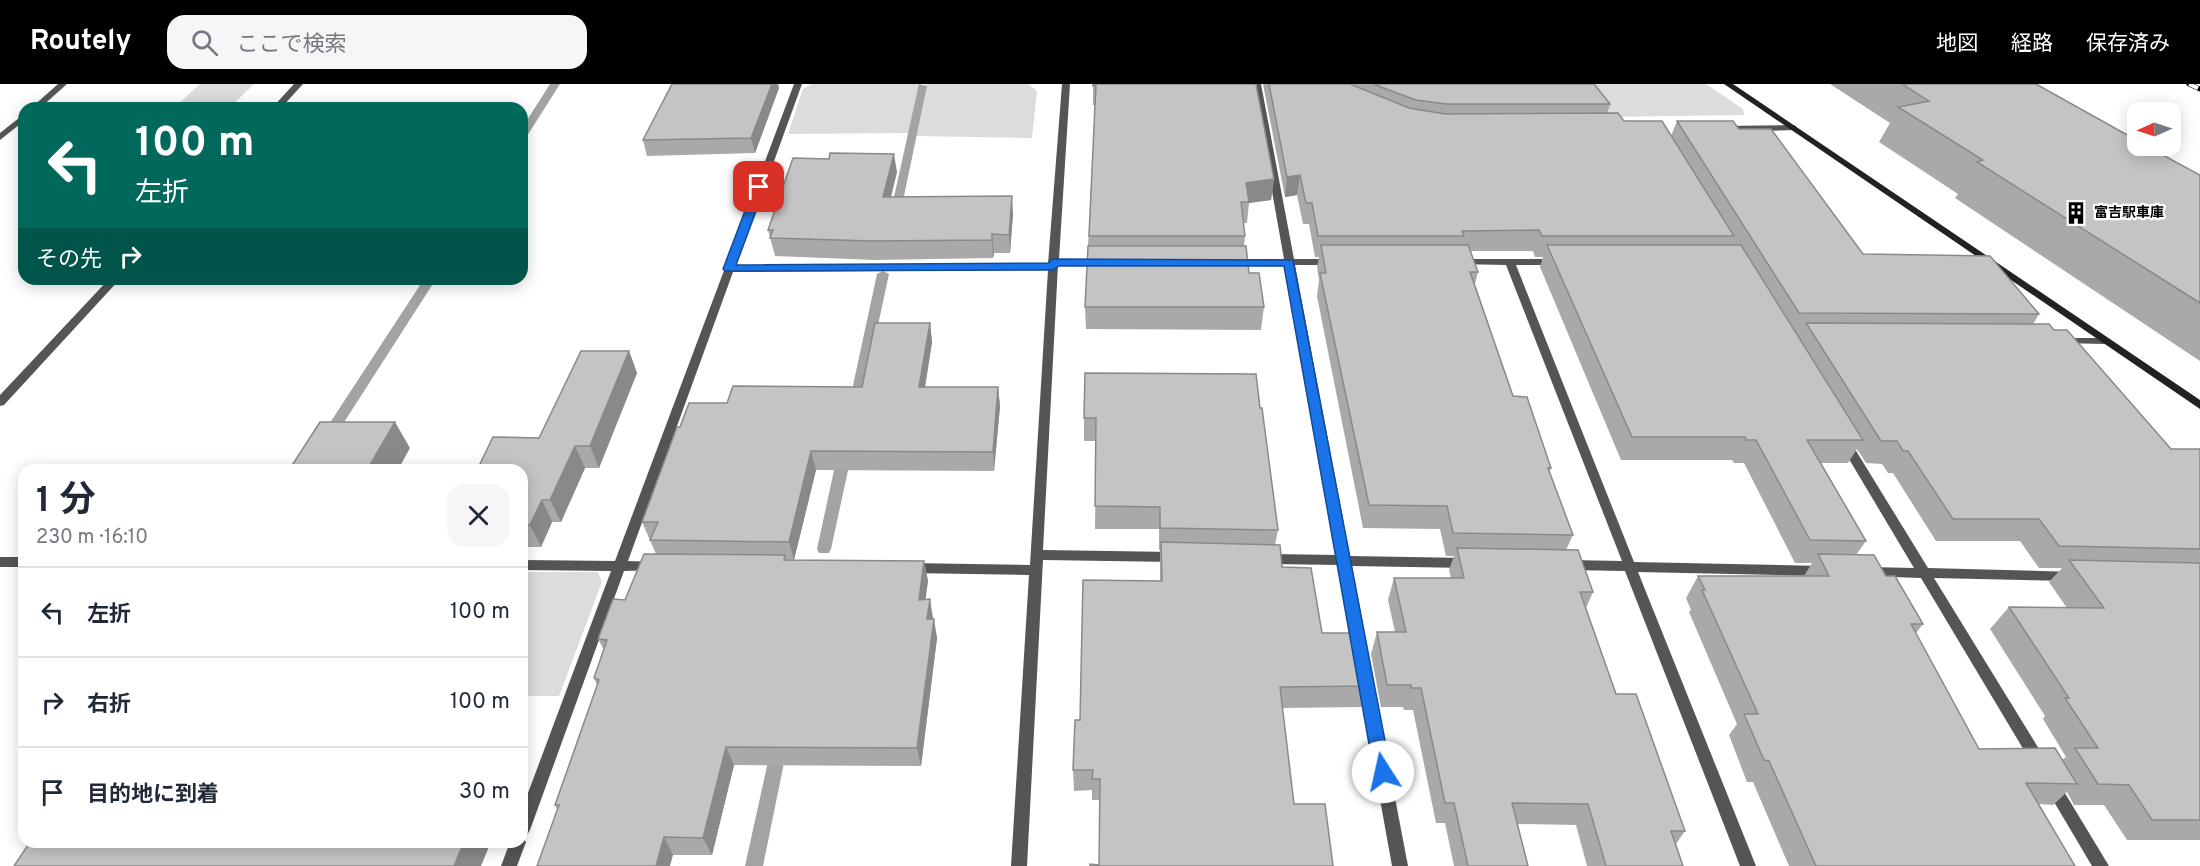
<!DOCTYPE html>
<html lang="ja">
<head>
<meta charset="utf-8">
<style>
	:root { --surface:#fff; --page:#f6f6f7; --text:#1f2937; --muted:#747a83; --line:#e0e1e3; --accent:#000 }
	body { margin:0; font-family:Overpass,"Noto Sans JP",sans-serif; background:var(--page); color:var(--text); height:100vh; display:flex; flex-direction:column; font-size:22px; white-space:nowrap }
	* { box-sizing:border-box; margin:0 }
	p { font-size:20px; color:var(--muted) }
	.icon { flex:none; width:33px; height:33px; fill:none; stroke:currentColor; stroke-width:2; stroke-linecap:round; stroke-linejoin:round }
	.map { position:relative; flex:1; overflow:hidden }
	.drawer { position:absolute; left:18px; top:380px; width:510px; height:384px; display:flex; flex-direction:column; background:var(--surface); border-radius:18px; box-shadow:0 3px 15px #0003 }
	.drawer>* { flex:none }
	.top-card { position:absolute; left:18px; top:18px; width:510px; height:183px; border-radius:18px; box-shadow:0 3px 15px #0003; background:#00695c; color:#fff; overflow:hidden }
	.needle { width:39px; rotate:267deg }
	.fabs { position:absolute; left:2127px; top:18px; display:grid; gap:12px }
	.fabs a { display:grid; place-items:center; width:54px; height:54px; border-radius:12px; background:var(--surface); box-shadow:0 3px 15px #0003; font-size:30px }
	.pin { position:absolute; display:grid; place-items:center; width:51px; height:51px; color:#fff; margin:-26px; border-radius:12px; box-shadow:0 3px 9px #0006 }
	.me { position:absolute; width:66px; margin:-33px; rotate:350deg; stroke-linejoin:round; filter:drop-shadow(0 0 4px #0008) }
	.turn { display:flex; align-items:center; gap:21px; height:126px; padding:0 18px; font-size:27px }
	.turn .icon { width:78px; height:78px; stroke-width:2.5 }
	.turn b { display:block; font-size:42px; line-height:51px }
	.then { display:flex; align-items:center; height:57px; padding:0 18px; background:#0003; gap:12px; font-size:22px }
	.round { display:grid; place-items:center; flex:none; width:63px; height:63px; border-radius:18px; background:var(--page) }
	.headline { display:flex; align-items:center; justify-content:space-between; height:102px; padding:0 18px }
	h1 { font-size:36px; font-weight:700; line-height:45px }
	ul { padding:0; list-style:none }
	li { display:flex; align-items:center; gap:18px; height:90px; padding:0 18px; border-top:2px solid var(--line) }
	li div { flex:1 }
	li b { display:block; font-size:22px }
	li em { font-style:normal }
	header { display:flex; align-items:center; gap:36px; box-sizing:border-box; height:84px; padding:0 30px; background:var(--accent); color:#fff }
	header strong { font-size:28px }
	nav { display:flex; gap:33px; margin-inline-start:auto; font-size:21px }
	.search { width:420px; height:54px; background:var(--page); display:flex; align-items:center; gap:15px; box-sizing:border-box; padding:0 21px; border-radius:18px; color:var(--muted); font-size:22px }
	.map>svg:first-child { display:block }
	.green { fill:#dcdcdc }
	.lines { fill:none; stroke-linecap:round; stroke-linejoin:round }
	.stream { fill:#a3a3a3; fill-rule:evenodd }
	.street { fill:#555; fill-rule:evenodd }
	.secondary { fill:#222; fill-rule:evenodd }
	.rail-casing { stroke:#000; stroke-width:5 }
	.rail { stroke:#fff; stroke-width:4; stroke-dasharray:10; stroke-linecap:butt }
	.wall { fill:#a9a9a9; fill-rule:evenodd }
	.shaded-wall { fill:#898989 }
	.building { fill:#c4c4c4; stroke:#898989; stroke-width:1.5 }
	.route { fill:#1a73e8; stroke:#114b97; stroke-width:1.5 }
	.labels { text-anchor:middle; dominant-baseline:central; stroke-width:4.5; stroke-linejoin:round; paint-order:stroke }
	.far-poi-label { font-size:14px; font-weight:bold; fill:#000; stroke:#fff; text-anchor:start }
</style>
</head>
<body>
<header>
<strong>Routely</strong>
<div class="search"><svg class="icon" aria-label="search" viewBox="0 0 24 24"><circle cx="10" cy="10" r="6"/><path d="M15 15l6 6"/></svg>ここで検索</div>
<nav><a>地図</a><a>経路</a><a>保存済み</a></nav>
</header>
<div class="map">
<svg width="2200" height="782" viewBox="0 0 2200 782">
	<rect width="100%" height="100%" fill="#fff"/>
	<g class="green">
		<path d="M200,0H254L229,24H174Z"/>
		<path d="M812,0H920L910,49L788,50L803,5Z"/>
		<path d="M926,0H1028L1037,7L1032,54L915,52Z"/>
		<path d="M1584,0H1706L1743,25L1744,31L1607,33Z"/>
		<path d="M522,488H598L602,498L559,612H522Z"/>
	</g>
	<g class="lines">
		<g class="stream">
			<path d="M550,0H560L527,52L522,55V44Z"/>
			<path d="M919,0L927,2L900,131L895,134L890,131Z"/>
			<path d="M883,187L889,190L861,320L855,324L849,320L877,190Z"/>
			<path d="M424,195H436L332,357H322L320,354L322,351Z"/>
			<path d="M845,363L852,368L831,465L829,469H819L817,465L838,368Z"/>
			<path d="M779,657L785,659L787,664L763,782H745L771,664L773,659Z"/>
		</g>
		<g class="street">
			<path d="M58,0H67L40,24H31Z"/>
			<path d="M294,0H303L281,24H272Z"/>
			<path d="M794,0H802L736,182L1048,180L1062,0H1070L1059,175H1101L1106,178L1101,181H1058L1043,466L1174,468L1179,470L1180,473L1179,476L1174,478L1043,476L1027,782H1011L1029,491L910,489L905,488L904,484L905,480L910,479L1030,481L1048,186L733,188L628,477L658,478L659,482L658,486L624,487L530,746L527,751L523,753L526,758L517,782H501L510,758H522V725L611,487L522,486V476L615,477Z"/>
			<path d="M1253,0H1261L1294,175H1332L1337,178L1332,181H1295L1350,472L1468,474L1473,475L1474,479L1473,483L1468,484L1352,482L1367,562L1365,566L1360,568L1355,566L1353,562L1339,481L1266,480L1261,478L1260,475L1261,472L1266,470L1337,471L1285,181H1233L1228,178L1233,175H1284Z"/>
			<path d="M24,30V37L0,56V49Z"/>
			<path d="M1793,41L1796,42V46L1725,48L1721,45L1725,42Z"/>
			<path d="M1461,175H1557L1562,178L1557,181H1516L1634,478L1822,482L1827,483L1828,487L1827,491L1822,492L1638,488L1756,782H1740L1625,487L1569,486L1564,485L1563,481L1564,477L1569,476L1622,477L1506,181L1457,180L1456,178Z"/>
			<path d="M109,195H120L4,321L0,322V311Z"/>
			<path d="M2062,254H2106L2111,257L2106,260L2058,259L2057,257Z"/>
			<path d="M1846,356L1850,357L1928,484L2076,488L2077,492L2076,496L2071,497L1934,494L2044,673L2046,678L2044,683L2039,685L2034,683L1921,494L1864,492L1863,488L1864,484L1869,483L1914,484L1840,360Z"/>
			<rect x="0" y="473" width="24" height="10"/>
			<path d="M1364,582L1369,584L1371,588L1408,782H1392L1357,588L1359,584Z"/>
			<path d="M2052,694L2057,696L2109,782H2092L2044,701L2047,696Z"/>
		</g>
		<path class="secondary" d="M1724,0H1733L2200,316V325Z"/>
		<g class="rail-casing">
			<path id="rail" d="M2189,0L2200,5"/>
		</g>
		<use href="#rail" class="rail"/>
	</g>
	<g class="wall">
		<path d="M672,0H778L779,4L755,69L647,72L643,56Z"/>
		<path d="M1093,0L1274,95L1271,116L1249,119L1247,139H1243L1245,152L1244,162L1249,189L1264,223L1261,246L1086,245L1085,223L1095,21H1093Z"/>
		<path d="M1263,0H1594L1610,20L1607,30L1624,37L1671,52L1677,37L1739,45L1863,170L2039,230L2033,240L2054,246L2171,365H2200V756H2127L2104,721H2074L2067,708L2053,721L2039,720L2075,782H1789L1753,698H1747L1729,651L1737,640L1689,528L1691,526L1686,514L1698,492H1804L1812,479H1795L1744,379H1734L1732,376H1621L1540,183L1543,173H1535L1533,167H1471L1478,188L1475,200L1513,312L1551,384L1549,389L1573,451L1566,466L1593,508L1586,524L1616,610L1685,747L1676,760L1683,782H1587L1576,741L1517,740L1528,782H1454L1445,739H1436L1413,626H1404L1403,623H1381L1371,570L1377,548H1395L1388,516L1394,494H1451L1449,486L1454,472H1446L1440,445L1363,444L1317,212L1319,196L1317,183L1319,173H1315L1309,140H1303L1297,111L1285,113ZM1857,365L1866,379L1882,380L1888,389H1893L1936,457H2020L2039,484H2062L2049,498L2067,524L2009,523L1990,545L2045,632L2043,635L2066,673L2062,676L1979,665L1916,549L1923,540L1886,492L1856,471L1866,457L1821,379H1848Z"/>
		<path d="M1830,0H2036L2200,91V277L1955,114L1958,110L1879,58L1890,39Z"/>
		<path d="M897,88L891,113L1013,130L1010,169H994L993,174L875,176L775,172L768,146Z"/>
		<path d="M930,239L932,258L925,303H998L1000,322L994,387L816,386L794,476L924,477L928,497L925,515L933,535L937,554L921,682L734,681L712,771H673L557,725L555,721L597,601L594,594L604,566L598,555L656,470L642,438L680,343L727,319L862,303Z"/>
		<path d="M629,267L637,289L599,384H585L561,438H552L541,463H522V386L539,354Z"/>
		<path d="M1260,324L1278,446L1275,461L1282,483L1322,549L1368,602L1362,623L1282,624L1099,781L1100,716H1092V706L1074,707L1073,686L1080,636L1160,497V466H1159V445H1095L1096,357H1084V334Z"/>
	</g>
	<g class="shaded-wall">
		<path d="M772,0H778L779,4L755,69L751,54Z"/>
		<path d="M894,70L897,88L886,131L883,113Z"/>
		<path d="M1300,91L1297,111L1285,113L1287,93Z"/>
		<path d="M1274,95L1271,116L1249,119L1246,99Z"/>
		<path d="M1012,112L1013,130L1010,169L1009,151Z"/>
		<path d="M992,150L994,169L993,174L992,156Z"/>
		<path d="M930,239L932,258L922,322L919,303Z"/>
		<path d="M629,267L637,289L599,384L590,362Z"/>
		<path d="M998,303L1000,322L994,387L993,368Z"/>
		<path d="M395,338L410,364L398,386H367Z"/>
		<path d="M575,362L585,384L561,438L550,416Z"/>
		<path d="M811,367L816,386L794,476L789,458Z"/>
		<path d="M542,416L552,438L541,463L530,441Z"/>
		<path d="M924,477L928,497L923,535L919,516Z"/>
		<path d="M930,515L933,534L930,555L927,535Z"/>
		<path d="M934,535L937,554L921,682L917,664Z"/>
		<path d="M726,663L734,681L712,771L703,754Z"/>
		<path d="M664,753L673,771L670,782H656Z"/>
		<path d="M464,758H491L481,782H454Z"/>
	</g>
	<g class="building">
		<path d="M672,0H772L751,54L643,56Z"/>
		<path d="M1093,0H1256L1274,95L1246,99L1249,118H1241L1245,152H1089L1095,21L1096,2H1093Z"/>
		<path d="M1269,0H1350L1409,24L1445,30L1618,29L1624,37H1662L1734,152H1542L1539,146L1462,147L1464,152H1318L1312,119H1306L1300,91L1287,93Z"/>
		<path d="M1373,0H1594L1610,20H1446L1416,16Z"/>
		<path d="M1902,0H2036L2138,57V62H2146L2200,91V219L1977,78L1983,76L1898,23L1929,17Z"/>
		<path d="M1677,37H1733L1739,45H1771L1863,170L1990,172L2039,230L1799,229Z"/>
		<path d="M830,69L894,70L883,113L1012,112L1009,151L992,150V156L872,157L770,154L773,146H768L793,74L829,75Z"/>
		<path d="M1321,161H1468L1478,188H1470L1513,312L1527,313L1551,384H1548L1573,451L1453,449L1447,422L1369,421L1320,189H1326Z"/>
		<path d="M1547,161H1741L1863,356H1807L1866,457L1810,456L1756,356H1746L1745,353H1632Z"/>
		<path d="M1088,162H1246L1249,189H1259L1264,223H1085Z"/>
		<path d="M875,239H930L919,303H998L993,368L811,367L789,458L650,456L658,438H642L677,343H680L689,319H727L733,302L862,303Z"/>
		<path d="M1806,239L2049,240L2054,246H2067L2171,365H2200V465L2059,462L2039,435H1953L1908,367H1903L1897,357H1881Z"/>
		<path d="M581,267H629L590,362H575L550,416H542L530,441H522V386H477L493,353L539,354Z"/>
		<path d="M1085,289L1256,290L1260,324H1262L1278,446L1160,444V423L1095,422L1096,334H1084Z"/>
		<path d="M320,338H395L367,386H289Z"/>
		<path d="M1161,458L1280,461L1282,483L1311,484L1322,549H1358L1368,602L1280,603L1294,720H1325L1333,782H1090V780L1099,781L1100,695H1092L1093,686H1073L1075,636H1080L1083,496L1162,497Z"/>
		<path d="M1457,464L1578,466L1593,508H1580L1616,610H1636L1685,747H1671L1683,782H1606L1588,720L1512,719L1528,782H1468L1454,719H1445L1421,604H1411V601H1387L1377,548H1406L1394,494H1464Z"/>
		<path d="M644,470L785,471L784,476L924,477L919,516L930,515L927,535H934L917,664L726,663L703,754L664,753L656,782H537L559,721H555L599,596L594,594L607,556L598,555L613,515L625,516Z"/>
		<path d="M1818,470L1874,471L1886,492H1895L1923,540H1911L1979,665L2055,664L2077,700L2026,699L2075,782H1816L1769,677L1764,676L1744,630H1758L1702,506H1705L1698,492H1829Z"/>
		<path d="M2069,476L2200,479V736H2152L2129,701L2098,700L2075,664H2098L2065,614H2069L2009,523L2104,524Z"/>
		<path d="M30,758H464L454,782H14Z"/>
	</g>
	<path class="route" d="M759,99L765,103L736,181L1048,179L1053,175L1293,176L1391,688L1389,693L1383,696L1377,693L1374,688L1284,182H1059L1053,186L725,187L723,185L754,103Z"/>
	<defs>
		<g id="building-bare" transform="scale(1.8)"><path d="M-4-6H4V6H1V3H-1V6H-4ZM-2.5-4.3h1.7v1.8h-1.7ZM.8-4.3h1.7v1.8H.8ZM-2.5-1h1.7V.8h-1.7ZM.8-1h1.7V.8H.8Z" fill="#000" stroke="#fff" stroke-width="2.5" paint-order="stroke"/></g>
	</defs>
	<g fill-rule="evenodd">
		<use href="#building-bare" x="2076" y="129"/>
	</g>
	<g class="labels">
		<g class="far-poi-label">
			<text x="2094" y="129">富吉駅車庫</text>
		</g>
	</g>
</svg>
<div class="fabs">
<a><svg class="needle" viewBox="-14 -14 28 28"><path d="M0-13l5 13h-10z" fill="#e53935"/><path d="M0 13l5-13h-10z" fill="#747a83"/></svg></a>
</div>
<div class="pin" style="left:759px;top:103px;background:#d93025"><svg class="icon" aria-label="arrive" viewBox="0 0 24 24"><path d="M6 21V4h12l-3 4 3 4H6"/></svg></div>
<svg class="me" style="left:1383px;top:688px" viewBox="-20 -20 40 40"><circle r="19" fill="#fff"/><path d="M0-13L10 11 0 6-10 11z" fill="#1a73e8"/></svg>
<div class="top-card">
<div class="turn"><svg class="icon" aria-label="left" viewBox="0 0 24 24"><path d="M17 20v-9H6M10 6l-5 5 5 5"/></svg><div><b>100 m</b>左折</div></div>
<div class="then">その先<svg class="icon" aria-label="right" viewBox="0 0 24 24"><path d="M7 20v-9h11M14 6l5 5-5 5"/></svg></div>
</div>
<section class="drawer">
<div class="headline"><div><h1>1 分</h1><p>230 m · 16:10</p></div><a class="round"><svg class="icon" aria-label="close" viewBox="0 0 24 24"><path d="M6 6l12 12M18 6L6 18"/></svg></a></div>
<ul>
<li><svg class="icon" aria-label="left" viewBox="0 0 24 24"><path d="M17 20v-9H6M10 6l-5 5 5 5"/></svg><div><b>左折</b></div><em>100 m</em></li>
<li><svg class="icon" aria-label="right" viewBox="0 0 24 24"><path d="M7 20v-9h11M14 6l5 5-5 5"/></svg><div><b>右折</b></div><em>100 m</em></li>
<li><svg class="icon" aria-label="arrive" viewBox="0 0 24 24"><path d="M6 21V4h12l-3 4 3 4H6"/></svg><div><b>目的地に到着</b></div><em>30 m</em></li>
</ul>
</section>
</div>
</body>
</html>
